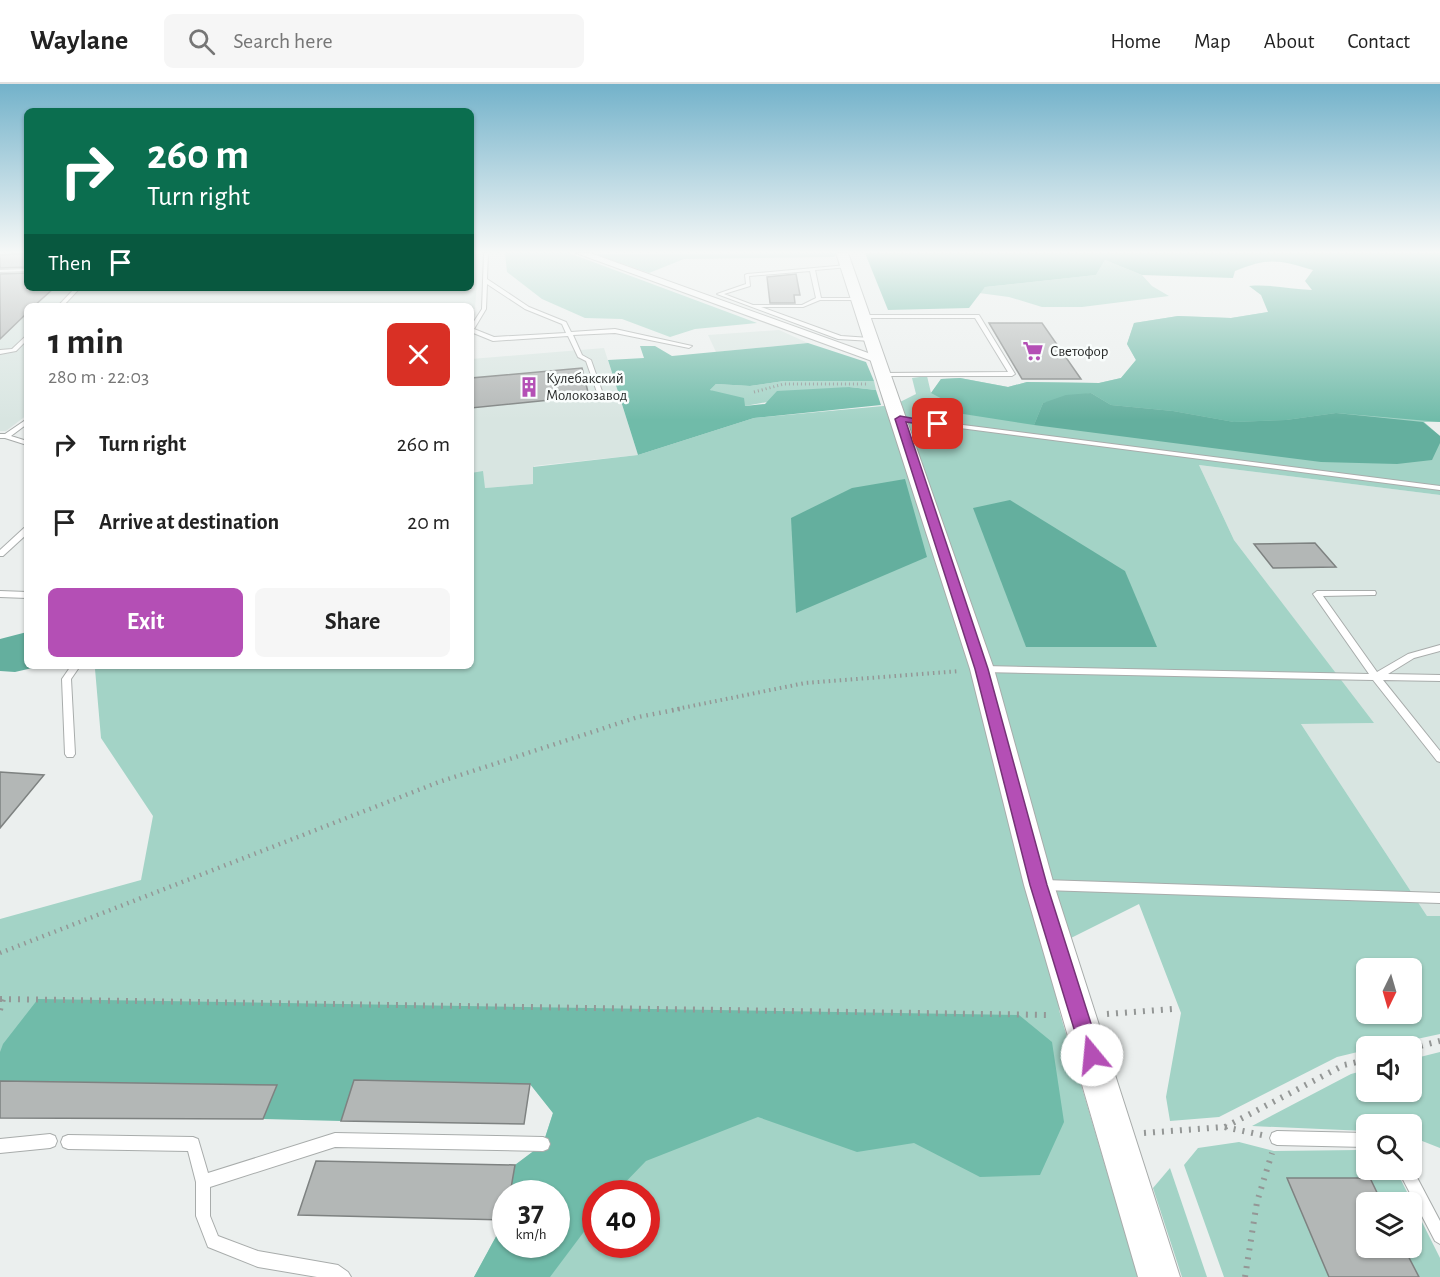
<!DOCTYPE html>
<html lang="en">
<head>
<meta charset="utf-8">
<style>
	:root { --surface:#fff; --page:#f6f6f6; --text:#222; --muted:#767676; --line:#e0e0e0; --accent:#b44fb5 }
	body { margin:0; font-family:"Alegreya Sans",sans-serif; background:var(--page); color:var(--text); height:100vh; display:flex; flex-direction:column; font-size:22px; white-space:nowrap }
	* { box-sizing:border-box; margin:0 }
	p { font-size:20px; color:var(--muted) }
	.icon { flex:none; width:33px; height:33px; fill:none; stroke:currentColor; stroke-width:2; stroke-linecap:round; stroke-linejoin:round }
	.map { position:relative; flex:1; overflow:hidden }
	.sheet { position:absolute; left:24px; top:219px; width:450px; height:366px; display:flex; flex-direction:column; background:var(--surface); border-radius:9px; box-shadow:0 2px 4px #0004 }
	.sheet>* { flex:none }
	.top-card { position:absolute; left:24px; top:24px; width:450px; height:183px; border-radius:9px; box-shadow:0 2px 4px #0004; background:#0b6e4f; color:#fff; overflow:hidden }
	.needle { width:39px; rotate:185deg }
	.tools { position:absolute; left:1356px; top:874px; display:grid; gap:12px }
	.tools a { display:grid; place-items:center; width:66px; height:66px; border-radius:9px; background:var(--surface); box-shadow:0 2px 4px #0004; font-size:30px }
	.speed { position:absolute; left:492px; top:1096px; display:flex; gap:12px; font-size:30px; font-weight:700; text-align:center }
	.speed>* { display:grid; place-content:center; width:78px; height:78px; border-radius:50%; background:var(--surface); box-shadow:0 2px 4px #0004; line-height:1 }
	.speed small { font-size:15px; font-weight:400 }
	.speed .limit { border:9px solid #d22; background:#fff; color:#111 }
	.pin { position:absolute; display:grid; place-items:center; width:51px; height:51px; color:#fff; margin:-26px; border-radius:12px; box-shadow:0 3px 9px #0006 }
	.me { position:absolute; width:66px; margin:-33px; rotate:343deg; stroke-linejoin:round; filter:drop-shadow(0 0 4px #0008) }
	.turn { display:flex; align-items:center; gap:21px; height:126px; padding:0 24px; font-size:27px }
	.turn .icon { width:78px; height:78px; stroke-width:2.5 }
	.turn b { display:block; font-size:42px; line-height:51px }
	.then { display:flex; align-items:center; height:57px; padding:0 24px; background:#0003; gap:12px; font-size:22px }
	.round { display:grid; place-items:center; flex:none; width:63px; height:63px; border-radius:9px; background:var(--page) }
	.headline { display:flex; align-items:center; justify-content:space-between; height:102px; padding:0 24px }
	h1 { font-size:36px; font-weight:700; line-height:45px }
	.button { display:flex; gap:12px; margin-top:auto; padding:12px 24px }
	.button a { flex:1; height:69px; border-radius:9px; background:var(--accent); color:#fff; font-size:24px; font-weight:700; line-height:69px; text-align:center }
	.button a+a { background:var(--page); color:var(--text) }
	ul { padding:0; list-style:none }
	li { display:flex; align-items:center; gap:18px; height:78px; padding:0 24px }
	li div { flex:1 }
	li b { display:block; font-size:22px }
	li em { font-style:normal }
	header { display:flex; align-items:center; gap:36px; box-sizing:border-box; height:84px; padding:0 30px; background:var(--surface); border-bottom:2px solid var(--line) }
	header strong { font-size:28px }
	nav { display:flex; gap:33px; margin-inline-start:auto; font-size:21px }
	.search { width:420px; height:54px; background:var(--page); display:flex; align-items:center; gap:15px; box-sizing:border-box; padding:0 21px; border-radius:9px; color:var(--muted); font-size:22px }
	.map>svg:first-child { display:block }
	.built { fill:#d8e5e1 }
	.green { fill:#a3d3c6; fill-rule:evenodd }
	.forest { fill:#70bba9 }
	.water { fill:#64af9e }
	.building { fill:#b3b7b6; stroke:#7e8281; stroke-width:1.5 }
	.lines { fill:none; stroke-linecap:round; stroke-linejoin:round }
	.service-casing { stroke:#a8acab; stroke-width:2 }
	.minor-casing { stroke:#a8acab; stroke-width:2 }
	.tertiary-casing { stroke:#a8acab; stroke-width:2 }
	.path-far3 { stroke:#949796; stroke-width:3; stroke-dasharray:1 3; stroke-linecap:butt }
	.path-far2 { stroke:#949796; stroke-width:4; stroke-dasharray:1.5 4; stroke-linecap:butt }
	.path-far1 { stroke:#949796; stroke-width:4.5; stroke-dasharray:1.5 5; stroke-linecap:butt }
	.path { stroke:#949796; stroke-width:6; stroke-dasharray:2 7; stroke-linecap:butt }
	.service { fill:#fff; fill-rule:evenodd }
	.minor { fill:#fff; fill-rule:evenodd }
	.tertiary { fill:#fff; fill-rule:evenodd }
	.route { fill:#b44fb5; stroke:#753376; stroke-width:1.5 }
	.labels { text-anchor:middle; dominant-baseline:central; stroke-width:5; stroke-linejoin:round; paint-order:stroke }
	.far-poi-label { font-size:15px; fill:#2a2c2b; stroke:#f9fdfc; text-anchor:start }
</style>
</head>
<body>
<header>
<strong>Waylane</strong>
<div class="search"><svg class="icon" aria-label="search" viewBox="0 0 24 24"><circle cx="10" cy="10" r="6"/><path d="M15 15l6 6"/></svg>Search here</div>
<nav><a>Home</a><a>Map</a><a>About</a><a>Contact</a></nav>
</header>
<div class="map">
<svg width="1440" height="1193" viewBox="0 0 1440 1193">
	<rect width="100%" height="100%" fill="#ebefee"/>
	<g class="built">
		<path d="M0,169H27V204H471V169H479L475,225L471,226V222H27V331L6,347H0Z"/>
		<path d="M779,246L808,259L716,268L708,251Z"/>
		<path d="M604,264L638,371L534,382L533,400L485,404L471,389V275Z"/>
		<path d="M1199,381L1440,411V832H1427L1301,640L1373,639L1234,456Z"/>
	</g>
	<g class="green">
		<path d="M505,169H569L757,239L695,245L670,253L622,235L585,234L542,215L507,188Z"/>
		<path d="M594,170L837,169V170L834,173L684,175L649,189Z"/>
		<path d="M1105,176L1142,191L1152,202L1169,212L1082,223H1042L1009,213L979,209L985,203L1096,191Z"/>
		<path d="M1268,228L1440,338H1424L1440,352V411L1199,381L1234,456L1374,639L1301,640L1427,832H1440V950L1380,963H1366V966L1337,973L1219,1033L1170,1037L1166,1013L1181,929L1139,820L1057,861L1059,926L1138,1193H474L505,1136L506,1161H556V1110L515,1081L543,1060L553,1029L530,1000L354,996L263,1035L276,1001L0,997V835L141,796L153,732L101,654L95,585L98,582H471V389L483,387L485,404L533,400V383L638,371L754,334L894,321L916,310L912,294L927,292L931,309L941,295L960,294L1008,303L1027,298L1099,299L1121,294L1136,276L1127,260L1134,239L1178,232L1231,234ZM1366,885H1412V930H1366ZM596,1110H646V1161H596Z"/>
		<path d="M784,297H874L876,306L849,303L745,322L710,306L716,300L750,302Z"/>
		<path d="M1440,968V1064L1412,1053V1041H1366V1047L1252,1042L1351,990L1366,986V1008H1412V975Z"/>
		<path d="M1239,1058L1274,1067L1358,1066L1366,1069V1086H1394L1397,1088L1440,1174V1193H1419L1404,1164H1412V1119H1382L1370,1094H1287L1329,1193H1224L1184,1081L1198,1064Z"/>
		<path d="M1170,1084L1207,1193H1182L1153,1104Z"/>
	</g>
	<g class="forest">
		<path d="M865,169H1440V338L1336,329L1286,336L1234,338L1173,327L1111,321L1091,309L1043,319L1034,341L957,329L952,320L931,309L941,295L960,294L1008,303L1027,298L1099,299L1121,294L1136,276L1127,260L1134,239L1178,232L1231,234L1268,228L1261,211L1249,202C1270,200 1290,205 1312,206L1305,197L1313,186C1279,176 1269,173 1235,187L1233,194L1142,191L1105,176L1096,191L985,203L969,224L888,226Z"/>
		<path d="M808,259L866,278L874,297H784L750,302L716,300L710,306L744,314L745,322L765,320L777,307L849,303L876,306L881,321L754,334L638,371L608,276L644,274L640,262H655L672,272Z"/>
		<path d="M38,915L1019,931L1052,958L1064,1038L1040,1091L980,1093L914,1059L857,1068L758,1033L646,1077L614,1110H596L595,1133L550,1193H474L505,1136L506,1161H556V1110H510L515,1081L543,1060L553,1029L530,1000L355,996L341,1037L263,1035L276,1001L0,997V968L3,960Z"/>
	</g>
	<g class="water">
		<path d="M1091,309L1111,321L1173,327L1234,338L1286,336L1336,329L1423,338L1440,352V359L1432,376L1397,380L1321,378L1034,341L1043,319L1066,311Z"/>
		<path d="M905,395L927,473L796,529L791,434L852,404Z"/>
		<path d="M1010,416L1125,487L1157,563H1026L973,424Z"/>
		<path d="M27,548V582H41L15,588L0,587V555Z"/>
	</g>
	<g class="building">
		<path d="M27,169V183L0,184V171Z"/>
		<path d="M27,189V204H54L34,222H27V229L0,255V190Z"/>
		<path d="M796,190L800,211H794L795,219H770L767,193Z"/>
		<path d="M989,239H1042L1081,295H1022Z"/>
		<path d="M582,284L589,312L471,324V294Z"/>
		<path d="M1315,459L1336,483L1273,484L1254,460Z"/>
		<path d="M0,688L44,691L0,744Z"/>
		<path d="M354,996L530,1000L524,1040L341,1037Z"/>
		<path d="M0,997L277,1001L263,1035L0,1034Z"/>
		<path d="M316,1077L515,1081L510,1110H506V1136L298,1131Z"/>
		<path d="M1287,1094H1370L1382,1119H1366V1164H1404L1419,1193H1329Z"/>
	</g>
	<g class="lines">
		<g class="service-casing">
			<g id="service">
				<path d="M484,169H488L487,195L529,223L566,238L571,248L615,245L692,262L689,264L615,249L573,251L582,271L591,276L603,310L598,311L586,277L578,273L568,252L493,257L471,248V242L482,225ZM487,200L525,225L562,240L566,249L494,253L474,245L486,225Z"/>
				<path d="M847,181L849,183L815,186L821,214H859V216H820L803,223H761L841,252L870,254L872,255V257L838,255L717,210L746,200L745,191L747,190ZM810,187L816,214L802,221H753L724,210L750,202L749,192Z"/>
				<path d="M27,185V187L0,188V186Z"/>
				<path d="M75,204H80L63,222H58Z"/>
				<path d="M861,231H979L1015,290L1012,292H881L880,291L883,289L1008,288L975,234H863L860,232Z"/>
				<path d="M27,251V256L16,267L0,270V266L12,265Z"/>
				<path d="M900,333L1440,402V406L898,336V334Z"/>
				<path d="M27,335V340L11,352L27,357V361L5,354H0V350H5Z"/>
				<path d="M24,444H27V450L3,472H0V466Z"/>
				<path d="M0,507L27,508V514L0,513Z"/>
				<path d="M1317,507H1375L1376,509L1375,511H1372L1323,512L1377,588L1408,570L1440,561V567L1414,574L1388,590L1440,591V597L1383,596L1440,667V678L1437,677L1373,596L983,588L979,585L983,582L1369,590L1313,510Z"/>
				<path d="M71,582H80L71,595L75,670L73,673H67L65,670L62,595Z"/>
				<path d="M1044,796L1440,809V819L1044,806L1040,804L1038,801L1040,798Z"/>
				<path d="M1277,1047L1366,1049V1063L1277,1061L1272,1059L1270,1054L1272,1049Z"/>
				<path d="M335,1049L543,1053L548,1055L550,1060L548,1065L543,1067L335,1063L210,1103V1132L218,1152L258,1167L338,1181L348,1188L351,1193H317L258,1183L208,1163L196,1132V1098L188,1067L68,1065L63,1063L61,1058L63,1053L68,1051L193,1053L198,1055L208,1089Z"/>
				<path d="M50,1050L55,1052L57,1057L55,1062L50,1064L0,1069V1055Z"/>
				<path d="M1412,1084L1440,1137V1160L1435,1157L1398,1086H1412Z"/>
			</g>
		</g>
		<g class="minor-casing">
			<path id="minor" d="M576,169H590L882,274L872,277Z"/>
		</g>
		<g class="tertiary-casing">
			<path id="tertiary" d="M836,169H848L994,585L1054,801L1180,1193H1138L1024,801L970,585Z"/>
		</g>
		<path class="path-far3" d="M754,308L784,300H867"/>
		<path class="path-far2" d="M672,626L805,599L960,587"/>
		<path class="path-far1" d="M0,869L439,698L638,633L680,625"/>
		<g class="path">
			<path d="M0,915L1052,931"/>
			<path d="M0,926L3,915"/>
			<path d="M1107,930L1173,925"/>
			<path d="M1412,964L1440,957"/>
			<path d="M1225,1043L1344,981L1366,976"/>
			<path d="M1144,1049L1224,1043L1262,1051"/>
			<path d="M1245,1193L1257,1118L1272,1069"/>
		</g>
		<use href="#service" class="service"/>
		<use href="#minor" class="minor"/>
		<use href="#tertiary" class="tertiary"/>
	</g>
	<linearGradient id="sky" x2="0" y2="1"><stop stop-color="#73b2ca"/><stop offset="0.5" stop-color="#f6f8f7"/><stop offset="1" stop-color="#f6f8f7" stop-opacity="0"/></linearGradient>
	<rect width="1440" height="336" fill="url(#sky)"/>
	<path class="route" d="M900,332L943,340L938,343L906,338L988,585L1047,801L1101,971L1099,978L1092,981L1085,978L1082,971L1030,801L975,585L895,335Z"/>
	<defs>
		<g id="supermarket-bare" transform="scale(1.62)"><path d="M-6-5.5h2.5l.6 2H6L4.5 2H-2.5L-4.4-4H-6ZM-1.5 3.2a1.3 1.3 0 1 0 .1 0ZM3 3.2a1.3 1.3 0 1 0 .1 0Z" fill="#b44fb5" stroke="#f9fdfc" stroke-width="2.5" paint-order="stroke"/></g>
		<g id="building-bare" transform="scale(1.62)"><path d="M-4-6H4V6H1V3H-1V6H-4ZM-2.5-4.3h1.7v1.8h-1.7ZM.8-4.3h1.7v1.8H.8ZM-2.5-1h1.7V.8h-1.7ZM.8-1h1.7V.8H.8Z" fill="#b44fb5" stroke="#f9fdfc" stroke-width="2.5" paint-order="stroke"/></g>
	</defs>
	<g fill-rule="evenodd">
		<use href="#supermarket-bare" x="1033" y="267"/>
		<use href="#building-bare" x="529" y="303"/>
	</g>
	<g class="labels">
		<g class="far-poi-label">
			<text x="1050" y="267">Светофор</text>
			<text x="546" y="294">Кулебакский<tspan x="546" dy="17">Молокозавод</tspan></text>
		</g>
	</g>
</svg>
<div class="tools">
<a><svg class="needle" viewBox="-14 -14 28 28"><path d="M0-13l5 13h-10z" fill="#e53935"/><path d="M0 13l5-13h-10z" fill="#767676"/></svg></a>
<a><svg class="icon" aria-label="sound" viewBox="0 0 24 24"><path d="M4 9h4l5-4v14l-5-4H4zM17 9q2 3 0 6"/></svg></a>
<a><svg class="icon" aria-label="search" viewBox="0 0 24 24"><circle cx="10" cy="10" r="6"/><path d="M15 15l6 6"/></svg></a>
<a><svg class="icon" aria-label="layers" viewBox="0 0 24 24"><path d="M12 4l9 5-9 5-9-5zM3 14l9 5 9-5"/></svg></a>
</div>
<div class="speed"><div>37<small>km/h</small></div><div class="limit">40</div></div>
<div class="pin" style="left:938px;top:340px;background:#d93025"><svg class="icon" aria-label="arrive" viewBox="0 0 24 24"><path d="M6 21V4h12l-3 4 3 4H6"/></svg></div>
<svg class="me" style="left:1092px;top:971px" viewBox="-20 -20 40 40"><circle r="19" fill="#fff"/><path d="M0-13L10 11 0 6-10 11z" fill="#b44fb5"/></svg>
<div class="top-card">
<div class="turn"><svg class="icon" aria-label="right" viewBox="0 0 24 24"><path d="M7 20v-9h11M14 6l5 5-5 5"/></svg><div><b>260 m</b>Turn right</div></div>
<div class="then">Then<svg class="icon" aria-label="arrive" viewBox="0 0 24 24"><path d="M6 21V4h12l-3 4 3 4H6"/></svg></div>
</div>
<section class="sheet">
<div class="headline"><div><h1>1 min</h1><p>280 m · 22:03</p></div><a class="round" style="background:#d93025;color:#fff"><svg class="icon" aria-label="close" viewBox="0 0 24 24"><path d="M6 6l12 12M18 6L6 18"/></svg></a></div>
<ul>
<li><svg class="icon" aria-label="right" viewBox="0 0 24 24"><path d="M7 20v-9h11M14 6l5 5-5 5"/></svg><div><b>Turn right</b></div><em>260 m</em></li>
<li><svg class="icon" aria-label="arrive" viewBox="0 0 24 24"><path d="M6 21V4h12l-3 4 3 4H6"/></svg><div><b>Arrive at destination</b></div><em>20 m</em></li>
</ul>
<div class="button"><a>Exit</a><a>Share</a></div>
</section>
</div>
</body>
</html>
